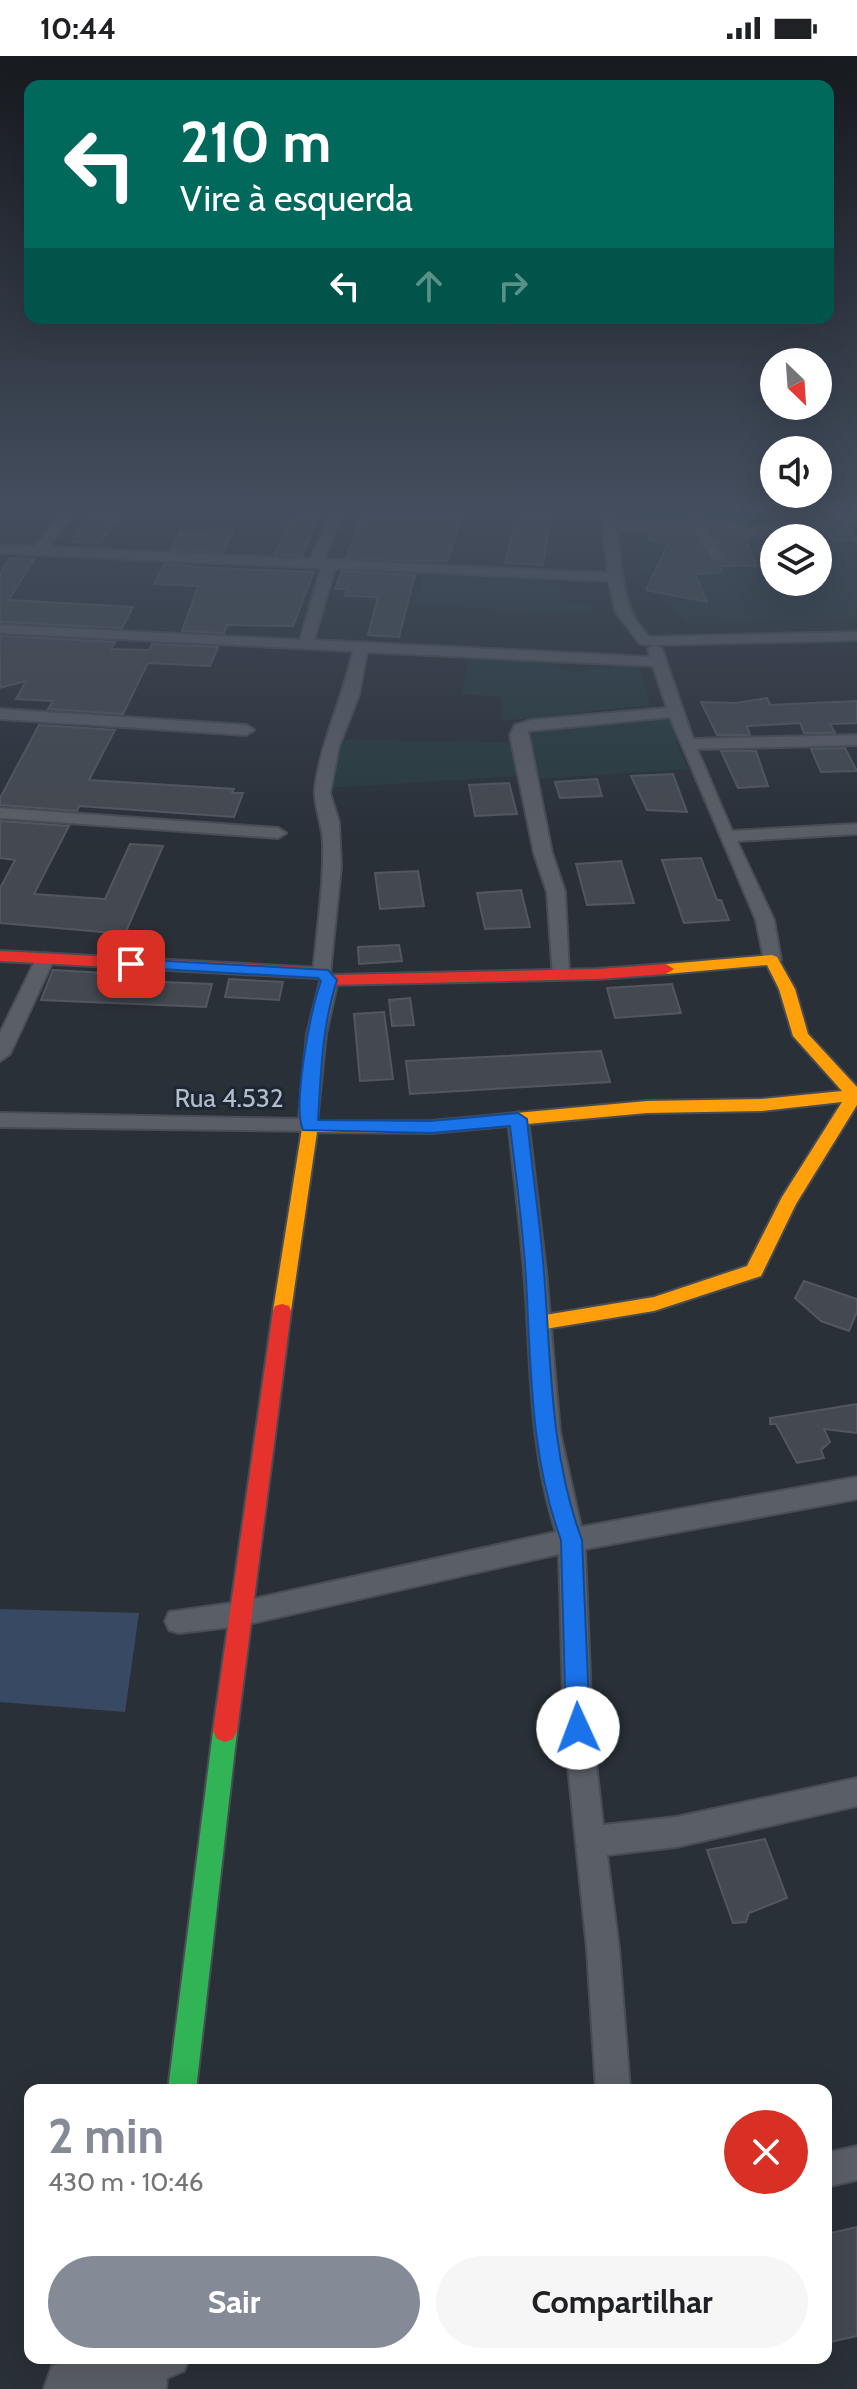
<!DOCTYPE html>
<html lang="pt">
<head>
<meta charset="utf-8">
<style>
	:root { --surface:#fff; --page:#f6f6f6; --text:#202124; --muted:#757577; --accent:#848b96 }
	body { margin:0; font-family:Cabin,sans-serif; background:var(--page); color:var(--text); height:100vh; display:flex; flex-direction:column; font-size:30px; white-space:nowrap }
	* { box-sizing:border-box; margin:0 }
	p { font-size:26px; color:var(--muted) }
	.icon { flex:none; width:44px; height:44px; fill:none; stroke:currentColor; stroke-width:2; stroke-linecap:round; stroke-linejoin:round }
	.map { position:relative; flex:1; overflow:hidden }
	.panel { position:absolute; left:24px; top:2028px; width:808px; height:280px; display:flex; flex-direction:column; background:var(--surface); border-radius:16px; box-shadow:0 8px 32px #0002 }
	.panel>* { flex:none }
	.top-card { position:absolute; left:24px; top:24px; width:810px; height:244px; border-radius:16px; box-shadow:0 8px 32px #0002; background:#00695c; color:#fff; overflow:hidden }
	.needle { width:52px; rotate:155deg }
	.buttons { position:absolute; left:760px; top:292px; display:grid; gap:16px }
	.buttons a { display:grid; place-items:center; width:72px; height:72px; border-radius:50%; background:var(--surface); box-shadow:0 8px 32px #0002; font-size:40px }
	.pin { position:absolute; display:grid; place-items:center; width:68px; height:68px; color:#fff; margin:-34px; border-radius:16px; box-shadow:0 4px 12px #0006 }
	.me { position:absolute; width:88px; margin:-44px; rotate:358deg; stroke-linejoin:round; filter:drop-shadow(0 0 6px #0008) }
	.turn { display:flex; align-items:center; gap:28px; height:168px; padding:0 24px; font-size:36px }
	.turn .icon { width:104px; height:104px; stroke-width:2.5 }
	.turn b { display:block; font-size:56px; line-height:68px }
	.lanes { display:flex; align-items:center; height:76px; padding:0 24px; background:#0003; justify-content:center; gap:40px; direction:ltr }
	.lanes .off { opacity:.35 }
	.round { display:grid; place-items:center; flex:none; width:84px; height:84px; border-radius:42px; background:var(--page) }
	.head { display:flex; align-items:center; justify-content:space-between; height:136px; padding:0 24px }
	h1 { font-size:48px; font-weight:800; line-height:60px; color:var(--accent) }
	.cta { display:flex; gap:16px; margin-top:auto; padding:16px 24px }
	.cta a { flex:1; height:92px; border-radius:48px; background:var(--accent); color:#fff; font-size:32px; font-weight:800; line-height:92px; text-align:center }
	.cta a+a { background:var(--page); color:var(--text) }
	.status { display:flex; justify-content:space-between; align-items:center; height:56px; padding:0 40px; background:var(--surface); direction:ltr }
	.status svg { height:22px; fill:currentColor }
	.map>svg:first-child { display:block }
	.green { fill:#273a3e; fill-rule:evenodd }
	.water { fill:#384963 }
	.building { fill:#444950; stroke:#52575f; stroke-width:2 }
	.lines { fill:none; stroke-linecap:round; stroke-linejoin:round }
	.street-casing { stroke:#484c53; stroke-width:4 }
	.fast-casing { stroke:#484c53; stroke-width:4 }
	.slow-casing { stroke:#484c53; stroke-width:4 }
	.jam-casing { stroke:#484c53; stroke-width:4 }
	.street { fill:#5a5e66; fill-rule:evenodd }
	.fast { fill:#30b455; fill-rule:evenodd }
	.slow { fill:#ff9f0a; fill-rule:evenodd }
	.jam { fill:#e5322d; fill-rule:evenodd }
	.route { fill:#1a73e8; stroke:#114b97; stroke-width:2 }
	.labels { text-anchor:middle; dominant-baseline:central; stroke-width:6; stroke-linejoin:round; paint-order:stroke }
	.street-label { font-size:26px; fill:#b4bcc9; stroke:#1d2633 }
</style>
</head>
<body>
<div class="status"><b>10:44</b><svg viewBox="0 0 49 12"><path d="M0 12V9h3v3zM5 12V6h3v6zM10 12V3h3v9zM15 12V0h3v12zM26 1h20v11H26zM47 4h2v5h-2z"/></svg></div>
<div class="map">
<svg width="857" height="2333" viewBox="0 0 857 2333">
	<rect width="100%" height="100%" fill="#2a3038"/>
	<g class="green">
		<path d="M637,455H857V561L688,569L643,513ZM774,482H818V526H774Z"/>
		<path d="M423,518L561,526L562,547L593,549L592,558L414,549Z"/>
		<path d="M469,602L546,607L572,616L638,607L650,649L501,665L502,641L462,638Z"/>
		<path d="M670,661L677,675L676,687L688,713L537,723L525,684L543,672Z"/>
		<path d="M337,683L511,687L518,704L517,720L328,732Z"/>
	</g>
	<path class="water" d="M0,1553L139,1557L125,1656L0,1646Z"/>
	<g class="building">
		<path d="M91,455H122L100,487L72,486Z"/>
		<path d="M296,455H321L302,500L274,498Z"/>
		<path d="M364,455H463L448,505H418L346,502Z"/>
		<path d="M518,455H552L543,509L505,507Z"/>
		<path d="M762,455H839V456L777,465Z"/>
		<path d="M847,469L857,484L834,485L822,472Z"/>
		<path d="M209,474L234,475L223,496L171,494L180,476L207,477Z"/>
		<path d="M648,477H692L709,505L716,507L727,501L713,477H726L747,484L756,510H720L722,515L716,517L695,518L707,546L646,534L668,488L650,485Z"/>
		<path d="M10,502L34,503L9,544L133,551L122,572L0,566V518Z"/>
		<path d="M164,508L215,512L314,516L293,570L227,569L224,577L182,575L198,530L154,528Z"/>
		<path d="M342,515L415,519L399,581L368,579L378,541L345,540L347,533H335Z"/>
		<path d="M0,580L115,586L111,593L149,594L152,588L218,591L210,610L148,607L123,658L48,653L53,645L16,643L26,625L0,632Z"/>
		<path d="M767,642L770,649L857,645V667L830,668L835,677H804L800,667L747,670L750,679H717L701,646L736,647Z"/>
		<path d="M39,669L115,674L89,724L234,733L232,737H243L234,761L79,750L77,755L0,749V742Z"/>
		<path d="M845,692L857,715L821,716L811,693Z"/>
		<path d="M721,695H756L768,730L738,732Z"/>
		<path d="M673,718L687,756L647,754L631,720Z"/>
		<path d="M597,723L602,740L560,742L555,726Z"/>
		<path d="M509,727L517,758L475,760L469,729Z"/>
		<path d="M0,765L69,770L34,838L105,843L130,788L163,790L125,878L0,867V832L15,804L0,802Z"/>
		<path d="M701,802L717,844H721L729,864L684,867L662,804Z"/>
		<path d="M621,805L634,847L587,849L576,808Z"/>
		<path d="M418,815L424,850L380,853L375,817Z"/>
		<path d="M521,834L530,871L485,873L477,837Z"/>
		<path d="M399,889L402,905L359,908L358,891Z"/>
		<path d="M53,914L141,919L139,925L212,928L206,951L41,944Z"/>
		<path d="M229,923L283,926L279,944L225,941Z"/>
		<path d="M672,928L681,957L615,962L607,932Z"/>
		<path d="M410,942L414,969L392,970L389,944Z"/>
		<path d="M384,956L393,1023L360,1025L354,958Z"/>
		<path d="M601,995L610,1026L410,1038L406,1005Z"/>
		<path d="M804,1225L857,1243V1256L849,1275L821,1265L795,1242Z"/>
		<path d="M857,1348V1377L824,1373L830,1386L821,1394L824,1402L797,1407L776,1368H770V1362Z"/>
		<path d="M765,1783L787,1842L749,1857L746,1866L733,1867L707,1794Z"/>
		<path d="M857,2171V2280L826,2287V2178Z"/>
	</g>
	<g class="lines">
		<g class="street-casing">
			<g id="street">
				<path d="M63,455H75L49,491L311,503L331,455H343L324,504L608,517L602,470L604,455H616V466H689L683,455H695L702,466H729L746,473L857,456V464L744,481L727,474H707L724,500L717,504L712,503L694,474H616C624,514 619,550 649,581L857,576V584L657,589L662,593L693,683L857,679V689L697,693L732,775L857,768V778L737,785L774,864L781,904L772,910L765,908L756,864L670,661L528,675L552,797L565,836L569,917L560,923L553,921L547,836L534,797L510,679L515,669L531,664L667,652L653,610L367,596L359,639L339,690L330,737L339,766L341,811L330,918L338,924L326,978L316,1075L0,1071V1057L299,1063L307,978L321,922L313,917C317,874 324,830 323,787C323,770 313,747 315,732C321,685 343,642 353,595L0,577V569L300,584L321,512L0,497V489L36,491ZM335,512L609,525L615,555L640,588L653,589L648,593L650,601L314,584Z"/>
				<path d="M0,653L246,669L254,674L246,679L0,663Z"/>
				<path d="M0,752L278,772L286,777L278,782L0,762Z"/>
				<path d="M45,897L54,903L10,998L0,1005V977L36,903Z"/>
				<path d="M518,1056L528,1063L546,1215L560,1376L581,1471L857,1421V1443L585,1493L592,1672L603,1769L676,1761L857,1722V1750L676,1791L607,1799L619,1893L630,2034H596L587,1893L564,1672L559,1498L239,1570L179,1577L169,1574L165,1565L169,1556L239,1546L556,1476C531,1399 531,1319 526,1240C522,1181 514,1122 508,1063Z"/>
				<path d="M857,2090V2124L826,2131V2097Z"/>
				<path d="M80,2302H189L184,2315L167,2322L166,2333H44L52,2310Z"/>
			</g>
		</g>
		<g class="fast-casing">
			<path id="fast" d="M225,1664L233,1667L237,1675L196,2034H168L213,1675L217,1667Z"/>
		</g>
		<g class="slow-casing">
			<path id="slow" d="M772,899L777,901L795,933L808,978L857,1031V1049L796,1148L761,1220L654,1255L539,1274L532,1272L529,1267L532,1262L539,1260L654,1241L747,1210L782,1141L842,1046L762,1055L647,1057L431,1077L317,1076L291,1255L289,1260H275L273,1255L303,1066L431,1065L647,1045L762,1043L842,1035L793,980L779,933L767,909L666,918L658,913L666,908Z"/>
		</g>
		<g class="jam-casing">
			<g id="jam">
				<path d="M0,895L322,912L333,919L598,913L666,908L674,913L666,918L598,923L329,929L318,922L0,905Z"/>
				<path d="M282,1248L289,1250L291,1255L237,1675L233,1683L225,1686L217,1683L213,1675L273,1255L275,1250Z"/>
			</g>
		</g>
		<use href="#street" class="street"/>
		<use href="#fast" class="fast"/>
		<use href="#slow" class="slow"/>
		<use href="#jam" class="jam"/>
	</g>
	<linearGradient id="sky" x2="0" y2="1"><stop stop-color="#171a1f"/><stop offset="0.58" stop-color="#444e5e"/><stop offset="1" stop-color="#444e5e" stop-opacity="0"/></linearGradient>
	<rect width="857" height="782" fill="url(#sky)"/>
	<path class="route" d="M131,903L328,914L337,924C322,970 321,1016 318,1064L431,1065L518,1057L527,1063C532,1114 540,1165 544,1216C551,1305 550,1399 582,1484L590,1672L586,1680L578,1683L569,1680L566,1672L561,1484C530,1401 531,1310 526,1223C523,1172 516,1120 510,1070L431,1077L303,1074C292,1048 311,953 321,925L318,922L126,911L124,908Z"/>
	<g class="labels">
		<g class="street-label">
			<text x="229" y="1042">Rua 4.532</text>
		</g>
	</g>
</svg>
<div class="buttons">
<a><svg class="needle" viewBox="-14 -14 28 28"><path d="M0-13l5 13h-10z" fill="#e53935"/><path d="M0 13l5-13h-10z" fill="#757577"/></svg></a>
<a><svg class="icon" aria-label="sound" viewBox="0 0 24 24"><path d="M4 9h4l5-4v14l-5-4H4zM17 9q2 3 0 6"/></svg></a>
<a><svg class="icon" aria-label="layers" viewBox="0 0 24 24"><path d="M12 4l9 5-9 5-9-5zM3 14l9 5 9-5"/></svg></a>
</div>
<div class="pin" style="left:131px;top:908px;background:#d93025"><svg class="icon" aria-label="arrive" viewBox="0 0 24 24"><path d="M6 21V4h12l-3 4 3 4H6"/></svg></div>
<svg class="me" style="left:578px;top:1672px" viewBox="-20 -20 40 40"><circle r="19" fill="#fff"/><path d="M0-13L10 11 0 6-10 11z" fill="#1a73e8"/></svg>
<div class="top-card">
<div class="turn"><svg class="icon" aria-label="left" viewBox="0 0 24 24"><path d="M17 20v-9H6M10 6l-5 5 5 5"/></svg><div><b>210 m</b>Vire à esquerda</div></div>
<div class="lanes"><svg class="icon" aria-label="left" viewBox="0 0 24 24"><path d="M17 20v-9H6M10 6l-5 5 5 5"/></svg><svg class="icon off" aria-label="ahead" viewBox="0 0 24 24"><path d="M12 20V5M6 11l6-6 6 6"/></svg><svg class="icon off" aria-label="right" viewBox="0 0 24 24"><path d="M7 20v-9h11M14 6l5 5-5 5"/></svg></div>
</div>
<section class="panel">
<div class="head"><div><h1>2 min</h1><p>430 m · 10:46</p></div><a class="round" style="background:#d93025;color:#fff"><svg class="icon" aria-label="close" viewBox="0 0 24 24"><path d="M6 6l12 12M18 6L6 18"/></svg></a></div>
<div class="cta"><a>Sair</a><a>Compartilhar</a></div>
</section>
</div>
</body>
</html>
